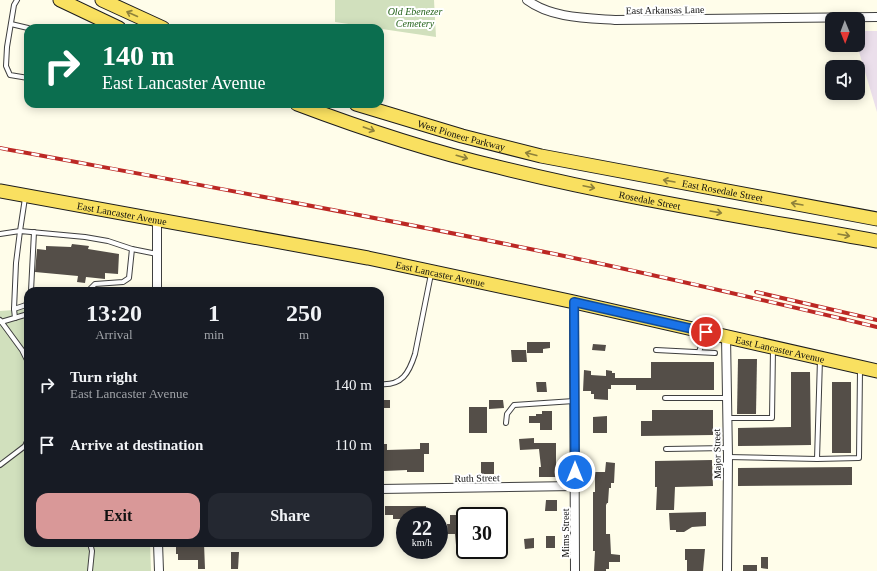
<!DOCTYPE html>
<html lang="en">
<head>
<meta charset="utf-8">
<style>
	:root { --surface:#171b24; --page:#242831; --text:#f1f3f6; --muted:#9ea1a6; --accent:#d99898 }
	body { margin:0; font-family:Georgia,serif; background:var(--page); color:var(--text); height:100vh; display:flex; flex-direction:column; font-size:15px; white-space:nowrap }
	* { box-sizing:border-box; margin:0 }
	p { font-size:13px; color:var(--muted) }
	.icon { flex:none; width:22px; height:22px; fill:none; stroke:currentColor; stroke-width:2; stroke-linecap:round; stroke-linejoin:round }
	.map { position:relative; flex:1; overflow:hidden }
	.details { position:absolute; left:24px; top:287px; width:360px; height:260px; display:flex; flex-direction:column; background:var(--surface); border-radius:12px; box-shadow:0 2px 10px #0003 }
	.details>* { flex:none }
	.top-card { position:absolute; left:24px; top:24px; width:360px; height:84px; border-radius:12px; box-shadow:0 2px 10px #0003; background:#0b6e4f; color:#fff; overflow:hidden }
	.needle { width:26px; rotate:179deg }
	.buttons { position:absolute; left:825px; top:12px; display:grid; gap:8px }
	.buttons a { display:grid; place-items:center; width:40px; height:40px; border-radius:8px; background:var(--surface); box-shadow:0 2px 10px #0003; font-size:20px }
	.speed { position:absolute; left:396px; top:507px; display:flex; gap:8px; font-size:20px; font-weight:700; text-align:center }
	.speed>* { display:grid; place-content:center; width:52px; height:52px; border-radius:50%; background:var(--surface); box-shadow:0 2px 10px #0003; line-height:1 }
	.speed small { font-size:10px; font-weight:400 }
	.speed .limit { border:2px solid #111; border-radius:6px; background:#fff; color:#111 }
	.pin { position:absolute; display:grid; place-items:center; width:34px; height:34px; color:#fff; margin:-17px; border:2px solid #fff; border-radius:50%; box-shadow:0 1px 4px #0007 }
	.me { position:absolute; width:44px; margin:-22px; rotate:0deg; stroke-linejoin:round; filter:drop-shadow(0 0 3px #0008) }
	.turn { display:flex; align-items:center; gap:14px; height:84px; padding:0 12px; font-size:18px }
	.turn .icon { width:52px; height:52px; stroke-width:2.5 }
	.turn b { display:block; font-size:28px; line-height:34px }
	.eta { display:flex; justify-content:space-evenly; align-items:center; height:68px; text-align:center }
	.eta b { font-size:24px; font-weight:700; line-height:28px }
	.cta { display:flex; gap:8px; margin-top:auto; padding:8px 12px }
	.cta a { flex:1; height:46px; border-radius:12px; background:var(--accent); color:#111; font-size:16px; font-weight:700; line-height:46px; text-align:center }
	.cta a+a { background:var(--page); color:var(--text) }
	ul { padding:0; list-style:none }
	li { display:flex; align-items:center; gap:12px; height:60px; padding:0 12px }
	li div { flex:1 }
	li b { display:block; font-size:15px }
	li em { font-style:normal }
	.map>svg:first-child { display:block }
	.industrial { fill:#ebdfeb }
	.cemetery { fill:#d1e0bd }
	.building { fill:#544e48 }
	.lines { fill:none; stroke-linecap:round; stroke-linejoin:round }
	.service-casing { stroke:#3f3f3f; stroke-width:6 }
	.minor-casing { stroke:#3f3f3f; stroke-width:10 }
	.primary-casing { stroke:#1d1d1d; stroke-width:15 }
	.service { stroke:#fff; stroke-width:4 }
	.minor { stroke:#fff; stroke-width:8 }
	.primary { stroke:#f9e060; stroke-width:13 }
	.rail-casing { stroke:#bc2824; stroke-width:4 }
	.rail { stroke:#fff; stroke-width:2.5; stroke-dasharray:8; stroke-linecap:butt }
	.oneway { stroke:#8e813a }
	.route-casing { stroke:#114b97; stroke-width:10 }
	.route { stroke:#1a73e8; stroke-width:7 }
	.labels { text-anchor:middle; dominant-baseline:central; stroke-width:4; stroke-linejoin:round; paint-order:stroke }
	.street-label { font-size:10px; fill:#0c0c0c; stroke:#fff }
	.park-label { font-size:10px; font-style:italic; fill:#25631c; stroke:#fff }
</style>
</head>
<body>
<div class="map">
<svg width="877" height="571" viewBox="0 0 877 571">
	<rect width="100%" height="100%" fill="#fffdea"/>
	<path class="industrial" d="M858,31H877V112L857,45H858Z"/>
	<g class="cemetery">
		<path d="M335,0H434L436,37L335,22Z"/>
		<path d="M28,309V543H150L151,571H0V311Z"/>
	</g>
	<g class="building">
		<path d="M72,244L89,246L88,249L119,254L118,274L105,273V279L86,277L85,283L77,282L78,276L35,272L37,249L46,250V246L71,247Z"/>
		<path d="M527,342H550V348L543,349V353H527Z"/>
		<path d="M593,344L606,345L605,351L592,350Z"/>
		<path d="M511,350H526L527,362H512Z"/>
		<path d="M738,359H757L756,414H737Z"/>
		<path d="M651,362H714V390H636V385H611V389H608V400L594,399V394H591V391H583L584,370L591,371V375L606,376V370L612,371V373H615V378H651Z"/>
		<path d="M791,372H810L811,445L738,446V428L791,427Z"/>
		<path d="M536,382H546L547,392H537Z"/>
		<rect x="832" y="382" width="19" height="71"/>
		<rect x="380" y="400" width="10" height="8"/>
		<path d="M489,400H503L504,408L489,409Z"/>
		<rect x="469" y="407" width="18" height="26"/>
		<path d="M652,410H713V435L641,436V421H652Z"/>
		<path d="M542,411H552V430H540V423H529V416H536V414H542Z"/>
		<path d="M607,416V433H593V417Z"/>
		<path d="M534,438V443H556V477H539V467H541L539,449L520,450L519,439Z"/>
		<path d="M420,443H429V454H424V472H407V470L384,471L383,454H380V444H387V450L420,449Z"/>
		<path d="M712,460L713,486L675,487L674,510H656L657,487H655V461Z"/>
		<rect x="481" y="462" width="13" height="12"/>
		<path d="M606,462L615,463L614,483H611V488H609L608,503H607L606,505V534H610L611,554L620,555V562H609V569H606V571H594L595,551H593V492H595V472H605Z"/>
		<path d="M852,467V485L738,486V468Z"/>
		<path d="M546,500H557V511H545Z"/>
		<path d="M385,506H426V516H405V519H393V515H385Z"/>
		<path d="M706,512V526L692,527L684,532H676V530H670L669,513Z"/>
		<path d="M450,515H460V532H465V545H456L455,534H448L447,524H450Z"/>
		<rect x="546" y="536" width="9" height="12"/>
		<path d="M534,538V548L525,549L524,539Z"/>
		<path d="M178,543H204L205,569H198V560H178V554H176V544Z"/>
		<path d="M685,549H705L703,571H687V560H685Z"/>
		<path d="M231,552H239L238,569H231Z"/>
		<path d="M761,557H768V569L761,568Z"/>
		<rect x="743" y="565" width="14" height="6"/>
	</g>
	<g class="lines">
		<g class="service-casing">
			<g id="service">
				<path d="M17,0L14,5L7,47L6,66L10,75L28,78"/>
				<path d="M11,24L28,28"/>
				<path d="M0,234L20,231L25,198"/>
				<path d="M31,291L34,232"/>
				<path d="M88,291L95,284L123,282L129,278L132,249"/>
				<path d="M14,309L16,263L20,231L85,237L108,241L132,249L157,254"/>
				<path d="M15,318L14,309L26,305L28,298"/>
				<path d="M0,320L22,350L28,362"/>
				<path d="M1,322L28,314"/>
				<path d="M656,350L715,353"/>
				<path d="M699,352L705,334"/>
				<path d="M380,384C402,386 409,373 415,354L431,274"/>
				<path d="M665,398H726"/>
				<path d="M727,418H772L773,349"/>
				<path d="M506,423L507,414L514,405L574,401"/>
				<path d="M666,449L727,448"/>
				<path d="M728,457L817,459L859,458L860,370"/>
				<path d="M817,459L820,359"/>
				<path d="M0,465L25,446L28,439"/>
				<path d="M90,571L92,551L90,543"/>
			</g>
		</g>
		<g class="minor-casing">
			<g id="minor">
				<path d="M527,0C551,18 586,18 615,20L877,17"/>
				<path d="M157,220V291"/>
				<path d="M574,302L575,571"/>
				<path d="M726,336L728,457L727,571"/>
				<path d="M380,489L575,486"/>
				<path d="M158,543L159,571"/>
			</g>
		</g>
		<g class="primary-casing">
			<g id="primary">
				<path d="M60,0L119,28"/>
				<path d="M102,0L163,28"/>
				<path id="s1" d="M297,104C363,129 430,151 498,167C623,198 751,218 877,241"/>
				<path id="s2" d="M356,104L462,136L541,156L877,219"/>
				<path id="s3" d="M0,191L368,258L574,302L877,371"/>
			</g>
		</g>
		<use href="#service" class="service"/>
		<use href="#minor" class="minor"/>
		<use href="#primary" class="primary"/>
		<g class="rail-casing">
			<g id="rail">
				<path d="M0,148C178,181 357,213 535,250C649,273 763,300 877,327"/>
				<path d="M756,292L877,320"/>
			</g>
		</g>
		<use href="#rail" class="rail"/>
	</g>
	<defs><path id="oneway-shaft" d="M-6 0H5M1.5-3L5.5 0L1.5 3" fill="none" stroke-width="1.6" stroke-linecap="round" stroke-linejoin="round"/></defs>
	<g class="oneway">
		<use href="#oneway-shaft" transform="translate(132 14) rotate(-156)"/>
		<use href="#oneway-shaft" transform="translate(369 129) rotate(20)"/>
		<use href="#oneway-shaft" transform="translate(531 154) rotate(-166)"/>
		<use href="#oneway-shaft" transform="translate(462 157) rotate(16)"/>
		<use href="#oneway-shaft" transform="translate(669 181) rotate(-170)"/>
		<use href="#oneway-shaft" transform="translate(589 187) rotate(12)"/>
		<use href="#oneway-shaft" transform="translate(797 204) rotate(-170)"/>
		<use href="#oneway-shaft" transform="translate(716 212) rotate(10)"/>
		<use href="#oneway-shaft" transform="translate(844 235) rotate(10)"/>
	</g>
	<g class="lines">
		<g class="route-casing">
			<path id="route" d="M575,472L574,302L706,332"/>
		</g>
		<use href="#route" class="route"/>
	</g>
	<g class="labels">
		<g class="street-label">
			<text transform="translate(665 10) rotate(-1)">East Arkansas Lane</text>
			<text stroke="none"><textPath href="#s2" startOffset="110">West Pioneer Parkway</textPath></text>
			<text stroke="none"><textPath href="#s2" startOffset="377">East Rosedale Street</textPath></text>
			<text stroke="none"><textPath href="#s1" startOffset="366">Rosedale Street</textPath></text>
			<text stroke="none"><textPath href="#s3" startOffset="124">East Lancaster Avenue</textPath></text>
			<text stroke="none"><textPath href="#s3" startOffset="448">East Lancaster Avenue</textPath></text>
			<text stroke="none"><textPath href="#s3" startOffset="796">East Lancaster Avenue</textPath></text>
			<text transform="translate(717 454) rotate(-91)">Major Street</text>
			<text transform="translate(477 478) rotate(-1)">Ruth Street</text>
			<text transform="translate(565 533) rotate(-90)">Mims Street</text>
		</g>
		<g class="park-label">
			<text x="415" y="11">Old Ebenezer<tspan x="415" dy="12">Cemetery</tspan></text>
		</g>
	</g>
</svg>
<div class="buttons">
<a><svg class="needle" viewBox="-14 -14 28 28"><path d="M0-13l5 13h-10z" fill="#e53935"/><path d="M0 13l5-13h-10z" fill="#9ea1a6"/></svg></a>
<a><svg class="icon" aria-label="sound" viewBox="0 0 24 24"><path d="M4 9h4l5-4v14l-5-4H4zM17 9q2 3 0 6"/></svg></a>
</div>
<div class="speed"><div>22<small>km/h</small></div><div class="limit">30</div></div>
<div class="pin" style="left:706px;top:332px;background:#d93025"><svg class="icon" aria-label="arrive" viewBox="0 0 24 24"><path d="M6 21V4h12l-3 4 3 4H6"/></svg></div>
<svg class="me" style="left:575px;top:472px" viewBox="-20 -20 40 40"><circle r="17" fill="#1a73e8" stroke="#fff" stroke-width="3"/><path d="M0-11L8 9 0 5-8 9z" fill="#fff"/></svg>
<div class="top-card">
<div class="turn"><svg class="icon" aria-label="right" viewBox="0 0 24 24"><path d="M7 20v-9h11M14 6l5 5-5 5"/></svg><div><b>140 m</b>East Lancaster Avenue</div></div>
</div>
<section class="details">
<div class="eta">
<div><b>13:20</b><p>Arrival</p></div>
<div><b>1</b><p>min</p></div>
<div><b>250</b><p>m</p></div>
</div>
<ul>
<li><svg class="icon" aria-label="right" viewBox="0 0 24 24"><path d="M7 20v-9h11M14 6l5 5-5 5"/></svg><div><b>Turn right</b><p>East Lancaster Avenue</p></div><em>140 m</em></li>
<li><svg class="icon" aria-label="arrive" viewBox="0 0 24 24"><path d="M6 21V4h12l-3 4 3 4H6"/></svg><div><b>Arrive at destination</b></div><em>110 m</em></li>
</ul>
<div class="cta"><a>Exit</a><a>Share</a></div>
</section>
</div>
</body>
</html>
